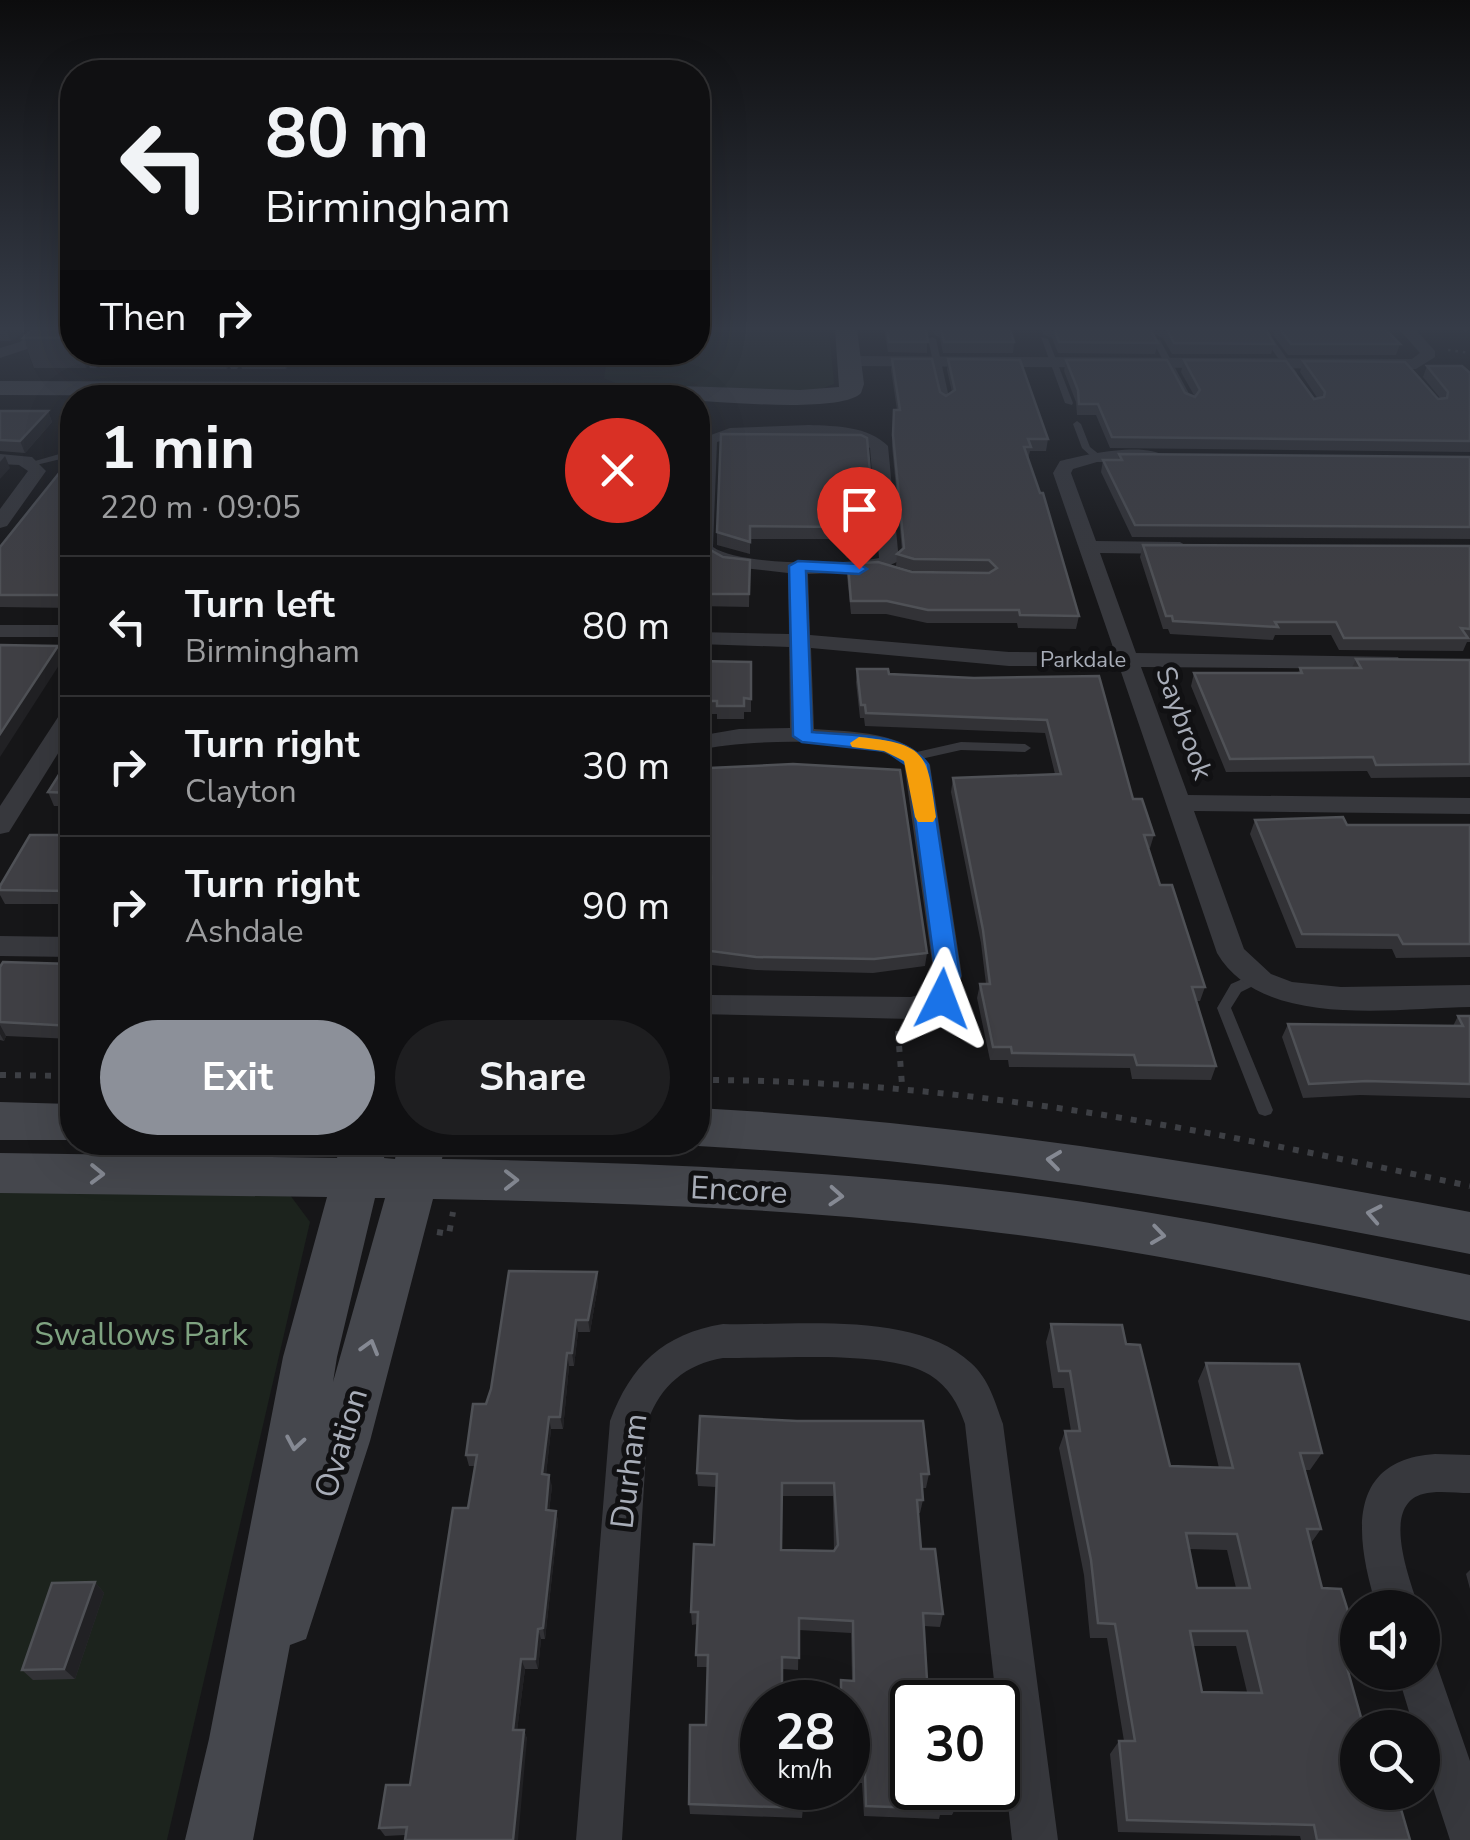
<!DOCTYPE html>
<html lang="en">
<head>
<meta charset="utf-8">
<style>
	:root { --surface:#101012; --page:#1e1e20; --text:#f1f3f6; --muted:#9c9d9f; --line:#303032; --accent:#8c9099 }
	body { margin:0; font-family:"Nunito Sans",sans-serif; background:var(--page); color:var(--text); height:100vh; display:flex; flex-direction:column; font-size:38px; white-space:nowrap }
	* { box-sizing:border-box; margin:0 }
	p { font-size:32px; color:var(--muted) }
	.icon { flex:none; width:55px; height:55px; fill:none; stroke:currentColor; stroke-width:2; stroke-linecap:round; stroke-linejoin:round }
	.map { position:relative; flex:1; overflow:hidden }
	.side { position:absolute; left:60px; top:385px; width:650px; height:770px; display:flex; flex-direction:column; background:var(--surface); border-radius:40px; box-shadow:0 10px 40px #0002,0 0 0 2px var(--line) }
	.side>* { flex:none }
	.hud { position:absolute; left:60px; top:60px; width:650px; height:305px; border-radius:40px; box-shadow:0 10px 40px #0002,0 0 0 2px var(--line); background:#101012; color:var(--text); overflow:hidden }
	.controls { position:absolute; left:1340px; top:1590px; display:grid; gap:20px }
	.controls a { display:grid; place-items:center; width:100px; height:100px; border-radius:50%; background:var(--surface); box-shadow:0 10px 40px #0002,0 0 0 2px var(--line); font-size:50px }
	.speed { position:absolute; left:740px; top:1680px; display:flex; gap:20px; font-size:50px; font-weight:700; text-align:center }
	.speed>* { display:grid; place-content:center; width:130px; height:130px; border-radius:50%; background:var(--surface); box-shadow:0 10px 40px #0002,0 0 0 2px var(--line); line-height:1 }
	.speed small { font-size:25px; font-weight:400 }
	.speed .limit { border:5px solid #111; border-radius:15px; background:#fff; color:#111 }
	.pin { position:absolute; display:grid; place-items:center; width:85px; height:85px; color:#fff; margin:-102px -42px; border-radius:50% 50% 50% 0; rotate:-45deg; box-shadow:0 0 10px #0007 }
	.pin .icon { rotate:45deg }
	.me { position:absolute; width:110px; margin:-55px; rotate:3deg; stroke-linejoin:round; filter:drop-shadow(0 0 8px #0008) }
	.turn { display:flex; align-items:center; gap:35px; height:210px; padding:0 40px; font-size:45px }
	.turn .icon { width:130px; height:130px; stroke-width:2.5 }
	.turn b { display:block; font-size:70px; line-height:85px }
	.then { display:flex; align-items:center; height:95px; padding:0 40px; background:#0003; gap:20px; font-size:38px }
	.round { display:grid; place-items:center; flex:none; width:105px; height:105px; border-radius:52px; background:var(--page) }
	.summary { display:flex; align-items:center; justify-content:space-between; height:170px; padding:0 40px }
	h1 { font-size:60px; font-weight:700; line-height:75px }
	.cta { display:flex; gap:20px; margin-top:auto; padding:20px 40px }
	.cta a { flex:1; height:115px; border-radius:60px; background:var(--accent); color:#fff; font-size:40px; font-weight:700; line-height:115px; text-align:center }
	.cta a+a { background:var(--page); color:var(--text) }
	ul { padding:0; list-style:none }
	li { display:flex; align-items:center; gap:30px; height:140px; padding:0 40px; border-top:2px solid var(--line) }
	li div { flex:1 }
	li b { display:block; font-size:38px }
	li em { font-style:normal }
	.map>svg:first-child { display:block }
	.green { fill:#1c231d }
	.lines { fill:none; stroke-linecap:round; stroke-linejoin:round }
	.path-far1 { stroke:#3d3f44; stroke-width:2.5; stroke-dasharray:2.5 5; stroke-linecap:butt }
	.path { stroke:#3d3f44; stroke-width:6; stroke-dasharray:6 9; stroke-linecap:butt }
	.lane { fill:#37383d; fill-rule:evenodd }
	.street { fill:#37383d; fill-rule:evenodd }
	.secondary { fill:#45474d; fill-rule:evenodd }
	.wall { fill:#323236; fill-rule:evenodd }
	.shaded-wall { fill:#212124 }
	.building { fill:#3f3f44; stroke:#4f5156; stroke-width:2.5; fill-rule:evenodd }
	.oneway { stroke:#858993 }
	.route { fill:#1a73e8; stroke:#114b97; stroke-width:2.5 }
	.slow { fill:#f59e0b }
	.labels { text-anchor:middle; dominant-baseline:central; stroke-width:10; stroke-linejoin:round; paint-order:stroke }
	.far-street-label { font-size:22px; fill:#a8adb8; stroke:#111113 }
	.street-label { font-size:28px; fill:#a8adb8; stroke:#111113 }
	.near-street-label { font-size:32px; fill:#a8adb8; stroke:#111113 }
	.near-park-label { font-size:32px; fill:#7fa381; stroke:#111113 }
</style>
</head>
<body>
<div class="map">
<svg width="1470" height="1840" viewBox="0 0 1470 1840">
	<rect width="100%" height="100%" fill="#161618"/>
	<g class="green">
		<path d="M698,329H829L834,384L815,391L620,385L604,378L608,353L698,352Z"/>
		<path d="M0,1190L290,1195L310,1222L167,1840H0Z"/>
	</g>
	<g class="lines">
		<g class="path-far1">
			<path d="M1465,329L1470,334"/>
			<path d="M1448,350L1470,353"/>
		</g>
		<g class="path">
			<path d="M898,1031L902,1085"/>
			<path d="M0,1075L72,1076"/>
			<path d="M698,1080C967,1080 1209,1131 1470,1186"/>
			<path d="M437,1232L449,1234L453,1212"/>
		</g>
		<g class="lane">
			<path d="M932,337L936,339L950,402L946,404L942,402L928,339Z"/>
			<path d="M1041,337L1048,339L1073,403L1072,405L1065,403Z"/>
			<path d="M1153,338L1160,340L1193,401L1192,403L1185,401L1152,340Z"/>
			<path d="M1267,339H1273L1297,373L1296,375H1290L1266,341Z"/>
			<path d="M100,352H109L96,368H90L89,366Z"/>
			<path d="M240,352H248L237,369H231L230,367Z"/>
			<path d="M337,352L373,356H466L470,358L466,360H373L340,356H337Z"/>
			<path d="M1077,421L1081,424L1090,447L1100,455V459H1094L1082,448L1073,424Z"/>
			<path d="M72,445V453L69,457L32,466L28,463L63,453Z"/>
			<path d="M961,742L1025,744L1031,748L1025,752L961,750L912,761L906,757L908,754Z"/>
			<path d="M1256,973L1261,974L1263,978L1261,982L1241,992L1231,1008L1273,1110L1271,1114L1265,1116L1259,1114L1257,1110L1217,1008L1231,984Z"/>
		</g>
		<g class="street">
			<path d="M34,329H50L30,348L0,358V348L20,342Z"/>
			<path d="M1399,329H1415L1435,351V357L1416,369L850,366L842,361L850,356L1412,359L1420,353Z"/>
			<path d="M331,352H347L348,354L340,359Z"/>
			<path d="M809,425C836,426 868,426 888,446L899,561L877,571L808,574L810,635L1009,652L1115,653L1053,473L1060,461C1085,455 1145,441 1166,457L1163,461L1097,462L1073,469L1071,473L1096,541L1180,542L1190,548L1180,554L1100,553L1136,653L1398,657L1401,662L1390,669L1141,667L1188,795L1470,798V814L1194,811L1244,949L1271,974L1292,982L1341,987L1470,985V1007C1394,1008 1262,1030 1217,953L1119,666H1009L811,648L814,729C852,732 906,731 930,765L962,976L952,1007L911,1019L698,1014V991L710,995L911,997L929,992L934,976L904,763C868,734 742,740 698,750V736L739,729L790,728L789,647L698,644V632L789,634L788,573L725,566L698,554L700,439L730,428ZM830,436L861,442L870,448L879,558C845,565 740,566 713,547L717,442L731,438Z"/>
			<path d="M0,454L32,457L46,471L7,526L0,528V509L28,471L19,465L0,464Z"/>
			<rect x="0" y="625" width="72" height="12"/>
			<path d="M72,706V731L9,832L0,834V806L64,708Z"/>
			<path d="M0,936L72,937V957L0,956Z"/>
			<path d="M723,1324C795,1326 915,1310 971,1363C989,1379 995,1402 1003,1424L1058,1840H1012L965,1424C958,1404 949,1387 930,1375C890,1349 773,1359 723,1358C686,1364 660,1386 648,1421L622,1840H576L610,1421C631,1365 663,1334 723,1324Z"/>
			<path d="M1435,1454L1470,1455V1493C1455,1493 1437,1490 1423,1494C1380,1505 1410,1580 1419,1608H1377C1357,1544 1342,1460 1435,1454Z"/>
			<path d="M1422,1652L1434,1657L1470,1761V1840H1450L1422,1754V1728H1414L1397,1672H1422Z"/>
		</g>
		<g class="secondary">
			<path d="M835,329H857L864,384L861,393C842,413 729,402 698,401V398L0,395V381L587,383L800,390L839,387Z"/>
			<path d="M0,1102L72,1104V1140H0Z"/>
			<path d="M698,1108C959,1122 1214,1163 1470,1212V1254C1214,1203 959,1160 698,1146L689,1142H698Z"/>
			<path d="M341,1142H388L384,1158L395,1159L398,1142H445L442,1159C628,1162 816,1169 1001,1191C1159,1210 1314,1243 1470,1275V1321C1314,1287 1159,1252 1001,1233C813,1209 622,1202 433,1199L370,1441L306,1639L290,1645L253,1840H185L209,1739L283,1357L327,1197L0,1193V1153L337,1158ZM375,1198H385L333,1382L337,1357Z"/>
		</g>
	</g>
	<g class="wall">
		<path d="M0,329H27L11,341H0Z"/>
		<path d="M72,329V352H235L227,369L100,368L95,353L86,368H34L23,338Z"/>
		<path d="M884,329H1010L1014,342L1013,353H943L940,338L934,334L927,336V353L888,352Z"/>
		<path d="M1041,329H1385L1400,344L1396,355H1288L1273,335L1270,337L1274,344L1271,354H1172L1163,338L1154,334L1158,343L1155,354L1058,353L1052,338L1043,334Z"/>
		<path d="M237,352H296L286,369H242Z"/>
		<path d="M411,352H523L519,366H474L472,353Z"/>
		<path d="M892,359L946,396L952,392L947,370L948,359L1048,439L1046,451H1030L1028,459L1079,616L1076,629L1018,628L1017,623H927L886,614H851L847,576L848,564L912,572L988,573L913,571L896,566L897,554L902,550L892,446L894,410H897L891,370Z"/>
		<path d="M1066,360L1195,397L1181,372L1184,360L1314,399H1318L1300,372L1303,361L1438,399H1441L1423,377L1427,366L1470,373V452L1110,448L1096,415H1077L1076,402L1064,371Z"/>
		<path d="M0,411H48L52,422L25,453L0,451Z"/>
		<path d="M861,435L875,555L846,558L844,539H750V554L717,545V532Z"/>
		<path d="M1119,454L1470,457V539L1132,537L1101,472L1103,460H1118Z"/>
		<path d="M72,457V608L0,607V547Z"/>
		<path d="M698,543L723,557L750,560L749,607L698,606Z"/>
		<path d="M1143,545L1470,546V642H1467L1463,651L1339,650L1331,635H1275L1273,640L1170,634L1168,629H1163L1140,557Z"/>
		<path d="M1356,659L1470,660V777L1371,778L1367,771L1226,772L1191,686L1194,673H1298L1300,668H1352Z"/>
		<path d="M698,661L751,662V712H744V719H717V714H698Z"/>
		<path d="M857,669L889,674L974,678L1099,676L1133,799L1154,835L1150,848H1148L1160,885L1205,987L1200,1001H1196L1216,1066L1211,1080L1132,1079L1130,1068L1009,1067L1008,1060H990L977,998L980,984H986L981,943L951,792L953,778L1055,774L1045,733L865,726L864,718H860L856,682Z"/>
		<path d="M72,754V806H54L48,792Z"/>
		<path d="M710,768L927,953L925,966L873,973L756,970L703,964V927H709L710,863H707V849Z"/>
		<path d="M1255,820L1347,825H1470V957L1396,958L1392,949L1296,948L1250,834Z"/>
		<path d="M72,835V904H5L0,895V886Z"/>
		<path d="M72,964V1039L6,1036L4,1041L0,1040V967Z"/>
		<path d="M1458,1016H1470V1098L1360,1095L1303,1098L1282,1037L1288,1024L1453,1026Z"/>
		<path d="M597,1272L598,1285L590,1332H578L574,1366H569L563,1429H551L546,1474L552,1486L549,1511H556L558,1522L545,1639H541L538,1669H525L517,1730H524L527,1739L405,1835L385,1836L379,1828L410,1785L468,1508L475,1466H469L466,1455L486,1404Z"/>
		<path d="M1051,1324L1126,1344L1170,1466L1219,1468L1198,1381L1206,1363L1322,1453L1310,1470H1305L1321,1529L1311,1543L1322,1588L1358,1651V1659L1347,1670L1364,1728L1410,1840H1301L1300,1836L1118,1832L1110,1754L1119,1741H1124L1107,1638H1090L1084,1575L1059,1448L1065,1431H1071L1064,1388H1053L1046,1342ZM1189,1549L1227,1550L1236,1588H1197ZM1193,1646H1236L1247,1692H1202Z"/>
		<path d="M697,1473L929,1474L926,1488H922L923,1500L920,1513H918L921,1549L943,1614L940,1627L924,1626L912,1702L957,1805L952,1815H940L939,1819L864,1816L862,1783H848V1702H839L841,1680L852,1681L851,1633L799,1630L798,1670L782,1669L762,1702L803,1808L802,1818L690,1814L689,1804L706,1725L708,1667H697V1624L692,1625L691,1612L714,1545L716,1487L698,1486ZM782,1496H833L834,1551L781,1550Z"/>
		<path d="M1470,1570V1589L1466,1574Z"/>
		<path d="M95,1582L104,1593L75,1679L33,1680L22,1670Z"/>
	</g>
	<g class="shaded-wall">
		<path d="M6,329H27L11,341Z"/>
		<path d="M925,329H934V334L925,337Z"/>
		<path d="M1265,329H1275L1273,335L1263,339Z"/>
		<path d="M81,352L95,353L86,368Z"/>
		<path d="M222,352H235L227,369Z"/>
		<path d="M282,352H296L286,369Z"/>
		<path d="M517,352H523L519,366Z"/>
		<path d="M48,411L52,422L25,453L20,441Z"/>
		<path d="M5,456L10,468L0,479V462Z"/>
		<path d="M876,542L875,555L846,558V545Z"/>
		<path d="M58,646L63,659L0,757V734Z"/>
		<path d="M0,1025L6,1036L4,1041L0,1034Z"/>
		<path d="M597,1272L598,1285L590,1332L588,1320Z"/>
		<path d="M576,1320L578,1332L574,1366L572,1353Z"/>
		<path d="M567,1353L569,1366L563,1429L560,1417Z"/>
		<path d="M549,1417L551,1429L545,1486L542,1474Z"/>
		<path d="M549,1475L552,1486L548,1522L546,1510Z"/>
		<path d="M556,1511L558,1522L545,1639L543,1628Z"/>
		<path d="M95,1582L104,1593L75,1679L64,1669Z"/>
		<path d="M538,1629L541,1639L538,1669L535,1659Z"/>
		<path d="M521,1659L525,1669L516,1739L513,1730Z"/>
		<path d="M524,1730L527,1739L518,1840H513Z"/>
	</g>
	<g class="building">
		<path d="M32,329H72V338H23Z"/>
		<path d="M887,329H926L928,342H889Z"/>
		<path d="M941,329H1010L1014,342H944Z"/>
		<path d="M1054,329H1152L1151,331L1158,343L1059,342Z"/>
		<path d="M1167,329H1266L1274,344L1174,343Z"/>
		<path d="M1280,329H1385L1400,344H1291Z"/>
		<path d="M892,359H932L940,392L946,396L955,390L948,359L1020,360L1048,439H1028L1031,447H1024L1040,493H1043L1079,616L1020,615L1019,610H928L887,601H851L848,564L878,562L912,572L989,573L997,568L989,560L914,559L897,554L904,548L893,435L894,410H900Z"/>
		<path d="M1066,360H1167L1185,393L1195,397L1200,390L1184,360L1286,361L1314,399L1324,397L1325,392L1303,361L1405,362L1438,399L1447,398L1448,392L1427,366H1462L1470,373V441L1112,437L1098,404H1079L1078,390Z"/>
		<path d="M0,411H48L20,441L0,440Z"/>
		<path d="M721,434L861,435L867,438L876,542L846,545L845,527L750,526V542L717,532Z"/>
		<path d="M1119,454L1470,457V527L1135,525L1103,460H1122Z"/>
		<path d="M72,457V595H0V547Z"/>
		<path d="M698,543L723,557L750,560L749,594H698Z"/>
		<path d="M1143,545L1470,546V629L1461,628L1468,638H1344L1336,622H1275L1278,627L1173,621L1172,616H1166Z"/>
		<path d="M0,645L58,646L0,734Z"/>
		<path d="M1356,659L1470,660V764L1376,765L1373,757L1230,759L1194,673H1302L1300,668H1361Z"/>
		<path d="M698,661L751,662V699L744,698V706H717V701H698Z"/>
		<path d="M857,669H888L889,674L974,678L1099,676L1133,799H1142L1154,835H1144L1160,885H1172L1205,987H1192L1216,1066L1137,1065L1134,1055L1012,1053L1011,1047H993L980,984H990L983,930L953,778L1061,774L1047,720L866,713L865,705H861Z"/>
		<path d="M72,754V793L48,792Z"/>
		<path d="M793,764L900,770L927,953L874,959L756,957L703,950V927H709L711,878L710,849H707L710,768Z"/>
		<path d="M1343,817L1347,825H1470V944H1403L1398,935L1302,934L1255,820Z"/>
		<path d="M30,835H72V891L0,890V886Z"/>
		<path d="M3,962L72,964V1026L0,1022V967Z"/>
		<path d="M1458,1016H1470V1084L1367,1081L1309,1084L1288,1024L1463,1026Z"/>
		<path d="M509,1271L597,1272L588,1320H576L572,1353H567L560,1417H549L542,1474L549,1475L546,1510L556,1511L543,1628L538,1629L535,1659H521L513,1730H524L513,1840H405L407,1827L379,1828L386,1785H410L453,1508H468L477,1455H466L473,1404H486L491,1389Z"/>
		<path d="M1051,1324L1122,1325L1126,1344L1140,1345L1170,1466L1233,1468L1206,1363L1299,1364L1322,1453H1300L1321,1529H1307L1322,1588L1341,1589L1353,1627L1358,1651V1657H1344L1364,1728H1358V1792H1396L1410,1840H1317L1314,1825L1127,1820L1119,1741H1135L1115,1624L1098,1623L1091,1560L1065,1431H1080L1070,1371H1059ZM1186,1533L1237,1534L1250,1588H1197ZM1190,1631H1247L1262,1693L1202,1692Z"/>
		<path d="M700,1416L797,1421H923L929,1474H921L923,1500H917L921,1549H935L943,1614L923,1613L927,1680H933L934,1702H912V1788H956L957,1805H942L943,1809L866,1806L865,1773L848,1772V1702H841V1680L854,1681L853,1621L799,1618V1658L782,1657V1702H762V1788H803V1808L689,1804L690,1725H706L708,1655H696L698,1612H691L694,1544L714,1545L717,1474L697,1473ZM782,1483H834L838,1545L834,1551L781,1550Z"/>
		<path d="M95,1582L64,1669L22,1670L52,1583Z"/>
	</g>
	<defs><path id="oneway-chevron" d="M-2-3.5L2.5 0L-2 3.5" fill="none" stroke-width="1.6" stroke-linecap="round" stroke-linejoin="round" transform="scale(2.5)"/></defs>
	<g class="oneway">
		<use href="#oneway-chevron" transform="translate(1054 1160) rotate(-173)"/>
		<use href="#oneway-chevron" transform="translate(97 1174) rotate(1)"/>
		<use href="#oneway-chevron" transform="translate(511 1180)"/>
		<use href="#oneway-chevron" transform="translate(836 1196) rotate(4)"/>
		<use href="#oneway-chevron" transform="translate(1374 1214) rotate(-169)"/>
		<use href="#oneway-chevron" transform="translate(1158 1235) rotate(8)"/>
		<use href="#oneway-chevron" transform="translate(370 1347) rotate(-74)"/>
		<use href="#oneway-chevron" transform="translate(295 1443) rotate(100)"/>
	</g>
	<linearGradient id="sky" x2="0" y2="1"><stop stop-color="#0c0c0d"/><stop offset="0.56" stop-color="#363c48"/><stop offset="1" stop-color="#363c48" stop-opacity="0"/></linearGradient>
	<rect width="1470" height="587" fill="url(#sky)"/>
	<path class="route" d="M798,561L859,564L867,569L859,574L806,571L812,732C852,736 901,731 928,764L960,976L950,1005H933L930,999L936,976L908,766L886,751L802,742L793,736L789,566Z"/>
	<path class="slow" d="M859,737C928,744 927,754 936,817L933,822H918L915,817L904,761L884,751L852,747L850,743Z"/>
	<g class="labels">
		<g class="far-street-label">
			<text x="1083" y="660">Parkdale</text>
		</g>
		<g class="street-label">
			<text transform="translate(1184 723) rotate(70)">Saybrook</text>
		</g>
		<g class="near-street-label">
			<text transform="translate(739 1190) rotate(3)">Encore</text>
			<text transform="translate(341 1443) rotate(-73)">Ovation</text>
			<text transform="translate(629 1471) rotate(-83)">Durham</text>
		</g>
		<g class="near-park-label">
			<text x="141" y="1334">Swallows Park</text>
		</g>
	</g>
</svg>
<div class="controls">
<a><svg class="icon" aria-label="sound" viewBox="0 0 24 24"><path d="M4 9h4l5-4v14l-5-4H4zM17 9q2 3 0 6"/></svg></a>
<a><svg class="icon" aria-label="search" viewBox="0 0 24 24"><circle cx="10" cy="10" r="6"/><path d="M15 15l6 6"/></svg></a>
</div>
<div class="speed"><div>28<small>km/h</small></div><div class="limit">30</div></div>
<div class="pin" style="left:859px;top:569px;background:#d93025"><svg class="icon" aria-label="arrive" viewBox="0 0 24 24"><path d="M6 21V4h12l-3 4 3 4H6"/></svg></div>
<svg class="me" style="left:942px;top:999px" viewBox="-20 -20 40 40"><path d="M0-17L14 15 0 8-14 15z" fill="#1a73e8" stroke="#fff" stroke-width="4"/></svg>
<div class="hud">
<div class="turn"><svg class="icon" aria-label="left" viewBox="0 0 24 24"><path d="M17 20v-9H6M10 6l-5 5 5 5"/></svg><div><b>80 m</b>Birmingham</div></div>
<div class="then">Then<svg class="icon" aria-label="right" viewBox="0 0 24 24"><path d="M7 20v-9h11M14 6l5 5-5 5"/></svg></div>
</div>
<section class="side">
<div class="summary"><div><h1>1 min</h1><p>220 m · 09:05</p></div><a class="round" style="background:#d93025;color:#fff"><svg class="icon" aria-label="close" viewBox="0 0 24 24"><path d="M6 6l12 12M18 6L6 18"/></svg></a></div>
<ul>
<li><svg class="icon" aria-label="left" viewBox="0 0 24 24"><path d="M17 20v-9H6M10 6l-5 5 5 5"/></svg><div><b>Turn left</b><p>Birmingham</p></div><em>80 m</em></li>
<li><svg class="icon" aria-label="right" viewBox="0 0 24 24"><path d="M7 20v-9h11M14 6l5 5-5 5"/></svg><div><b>Turn right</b><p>Clayton</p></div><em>30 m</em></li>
<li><svg class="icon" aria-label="right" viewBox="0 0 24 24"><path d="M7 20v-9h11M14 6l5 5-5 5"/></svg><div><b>Turn right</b><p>Ashdale</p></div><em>90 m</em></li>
</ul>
<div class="cta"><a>Exit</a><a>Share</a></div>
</section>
</div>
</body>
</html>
